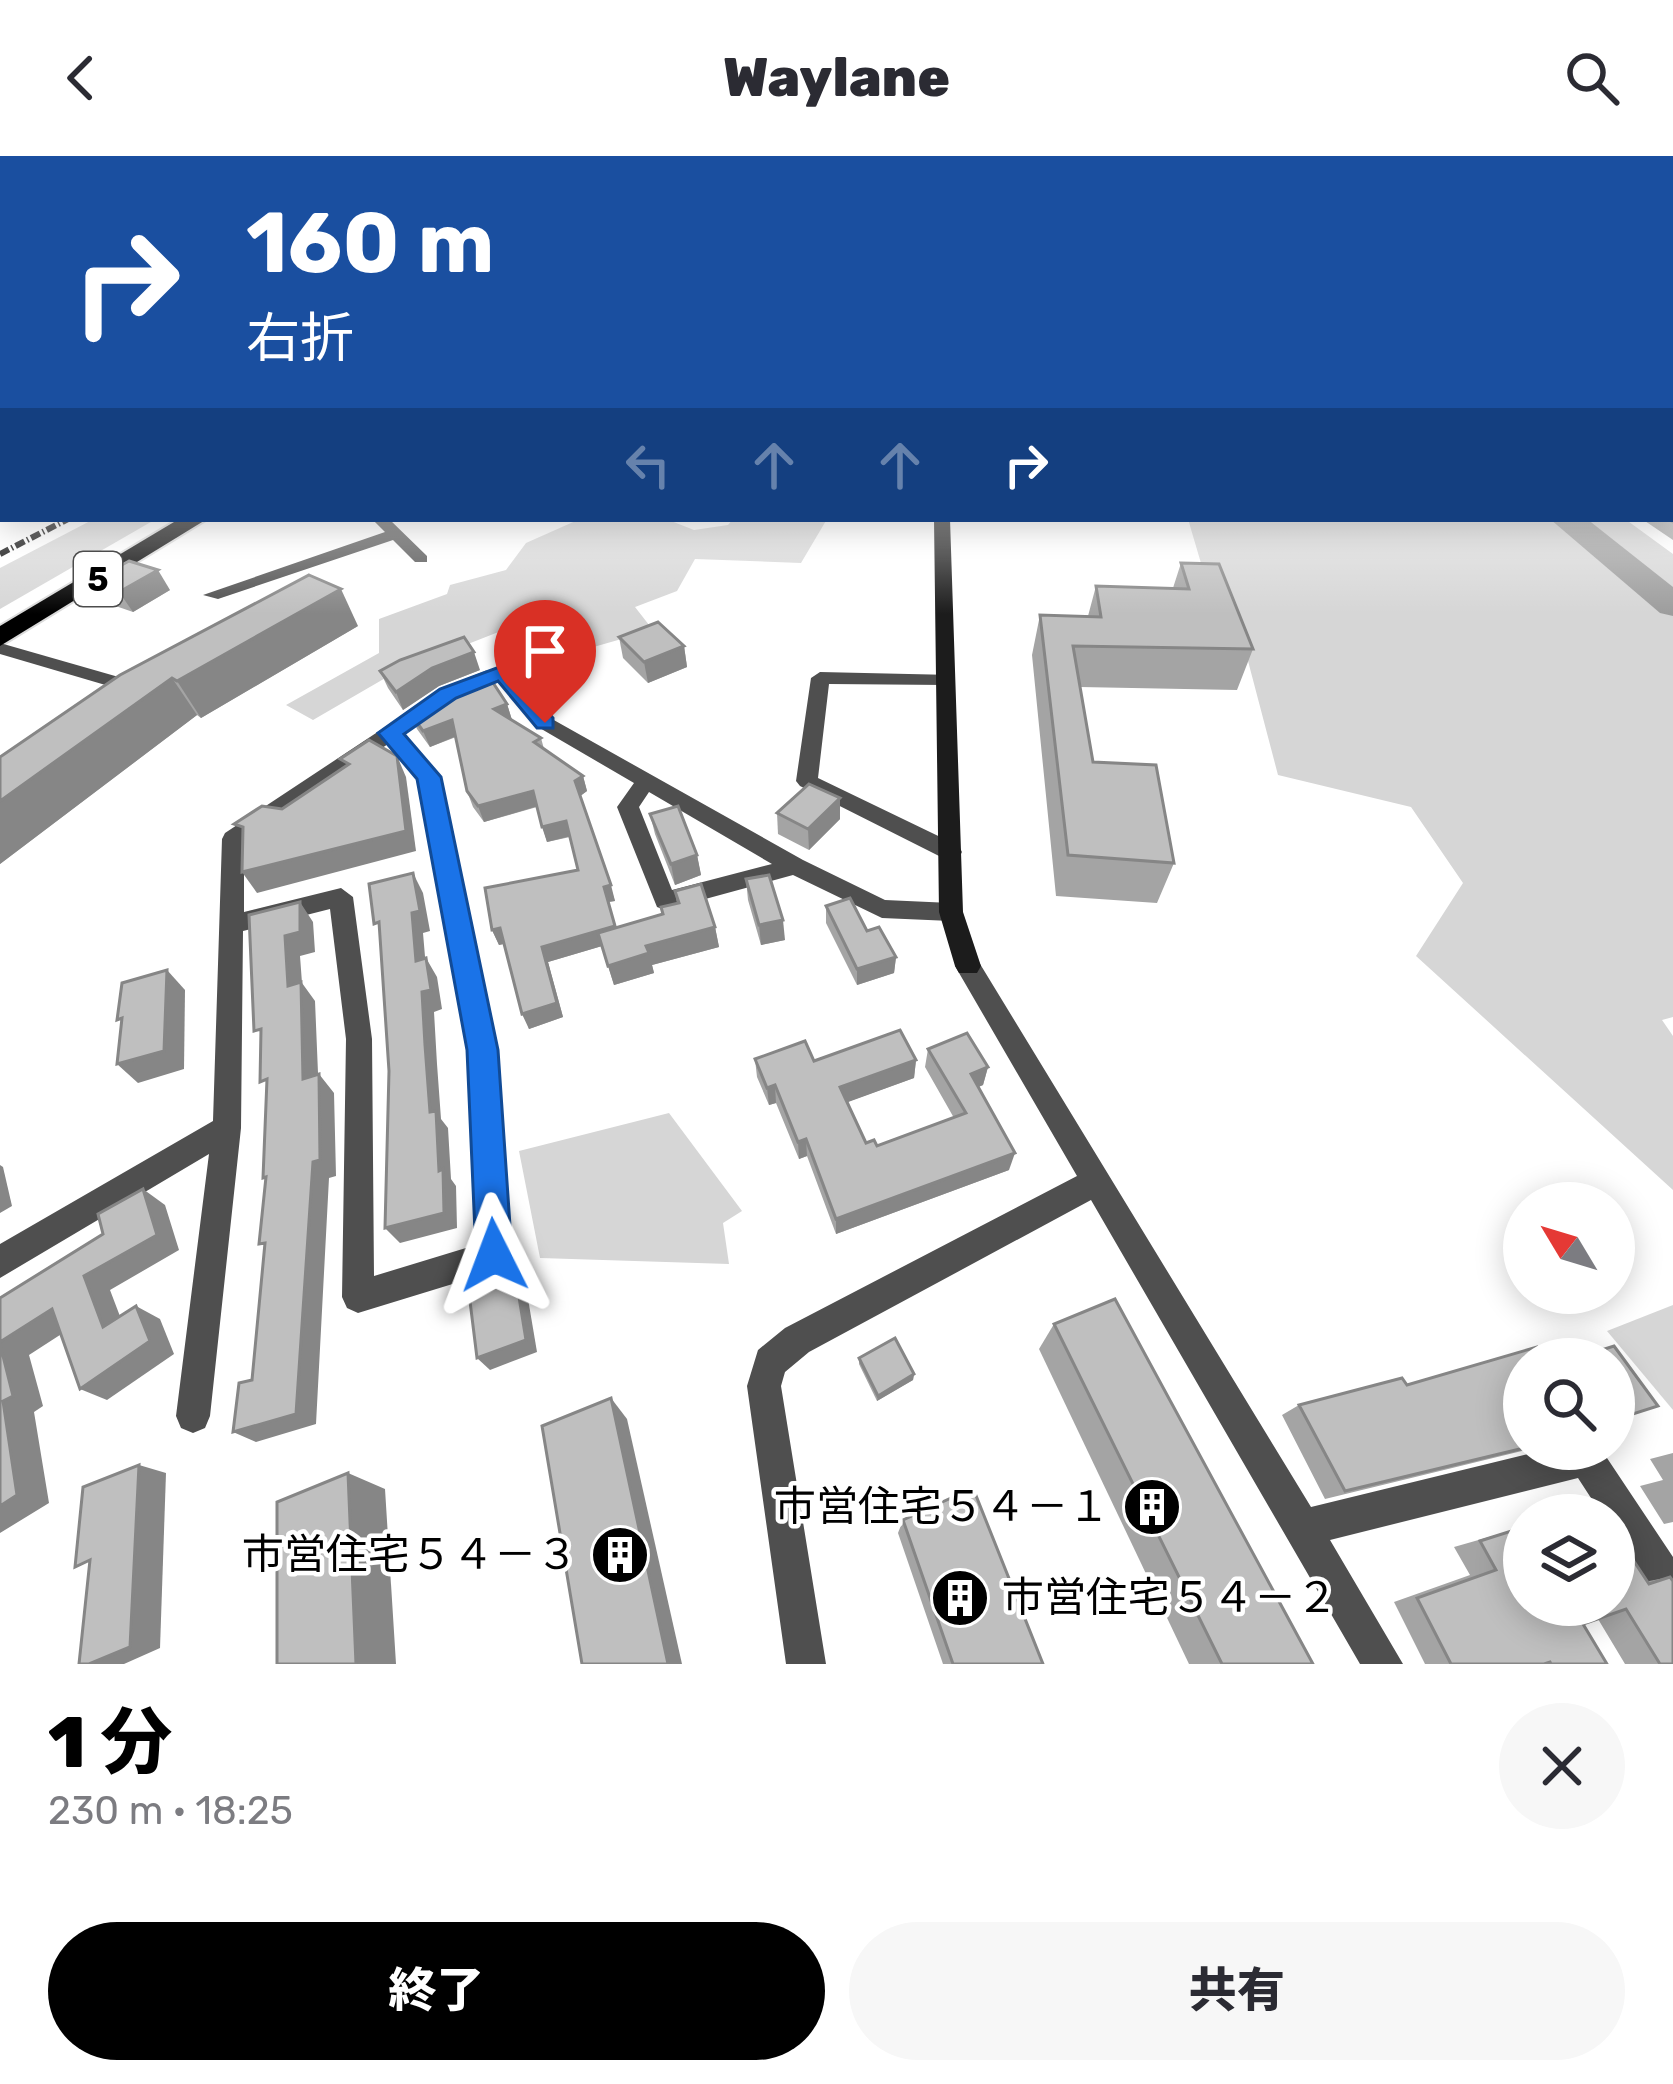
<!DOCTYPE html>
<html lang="ja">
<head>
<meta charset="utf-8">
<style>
	:root { --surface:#fff; --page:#f7f7f7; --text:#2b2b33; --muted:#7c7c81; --accent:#000 }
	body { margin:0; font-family:Rubik,"Noto Sans JP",sans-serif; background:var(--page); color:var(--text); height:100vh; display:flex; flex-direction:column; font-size:45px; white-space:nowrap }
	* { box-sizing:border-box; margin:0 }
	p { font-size:39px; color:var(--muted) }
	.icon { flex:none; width:66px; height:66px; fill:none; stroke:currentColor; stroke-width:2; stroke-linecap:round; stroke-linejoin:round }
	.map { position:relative; height:1508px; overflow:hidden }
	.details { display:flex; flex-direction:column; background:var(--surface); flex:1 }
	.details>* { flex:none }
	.guide { position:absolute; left:0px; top:0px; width:1674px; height:366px; box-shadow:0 6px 30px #0003; background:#1a4fa0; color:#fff; overflow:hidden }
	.needle { width:78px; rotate:308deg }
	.fabs { position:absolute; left:1503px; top:1026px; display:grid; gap:24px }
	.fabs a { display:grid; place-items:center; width:132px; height:132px; border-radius:50%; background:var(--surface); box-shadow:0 6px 30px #0003; font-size:60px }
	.pin { position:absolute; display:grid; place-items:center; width:102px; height:102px; color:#fff; margin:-123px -51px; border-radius:50% 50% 50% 0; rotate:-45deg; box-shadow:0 0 12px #0007 }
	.pin .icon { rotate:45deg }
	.me { position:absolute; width:132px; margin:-66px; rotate:357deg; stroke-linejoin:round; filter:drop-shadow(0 0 9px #0008) }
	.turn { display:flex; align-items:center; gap:42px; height:252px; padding:0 48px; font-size:54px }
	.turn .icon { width:156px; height:156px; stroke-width:2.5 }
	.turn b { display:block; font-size:84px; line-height:102px }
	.lanes { display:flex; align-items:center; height:114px; padding:0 48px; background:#0003; justify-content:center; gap:60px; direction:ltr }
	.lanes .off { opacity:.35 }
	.round { display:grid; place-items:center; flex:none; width:126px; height:126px; border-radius:63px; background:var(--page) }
	.overview { display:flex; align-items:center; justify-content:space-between; height:204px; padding:0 48px }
	h1 { font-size:72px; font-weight:800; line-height:90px; color:var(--accent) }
	.cta { display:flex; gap:24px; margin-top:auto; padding:24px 48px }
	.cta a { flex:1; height:138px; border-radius:72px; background:var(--accent); color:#fff; font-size:48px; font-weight:800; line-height:138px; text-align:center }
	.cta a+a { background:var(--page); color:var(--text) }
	header { display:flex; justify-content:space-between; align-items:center; height:156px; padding:0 48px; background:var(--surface); font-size:54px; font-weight:800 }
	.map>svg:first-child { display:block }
	.green { fill:#d6d6d6 }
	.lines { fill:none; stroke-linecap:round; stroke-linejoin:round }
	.river { fill:#9d9d9d; fill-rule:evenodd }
	.highway-casing { stroke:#dbdbdb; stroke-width:4 }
	.street { fill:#4f4f4f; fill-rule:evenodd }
	.secondary { fill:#1c1c1c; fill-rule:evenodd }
	.highway { fill:#000; fill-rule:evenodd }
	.rail { stroke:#000; stroke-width:6; stroke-dasharray:10 3 1.5 3; stroke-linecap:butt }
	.wall { fill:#a4a4a4 }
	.shaded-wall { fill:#868686 }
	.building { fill:#bfbfbf; stroke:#868686; stroke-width:3 }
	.route { fill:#1a73e8; stroke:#114b97; stroke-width:3 }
	.labels { text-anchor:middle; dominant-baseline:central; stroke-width:9; stroke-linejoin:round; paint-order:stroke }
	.shield { fill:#fff; stroke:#4c4c4c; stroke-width:3 }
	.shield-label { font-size:33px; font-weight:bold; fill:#000 }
	.near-poi-label { font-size:42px; fill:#000; stroke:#fff; text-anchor:end }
</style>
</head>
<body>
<header><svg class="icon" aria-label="back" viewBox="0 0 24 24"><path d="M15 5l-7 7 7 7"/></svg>Waylane<svg class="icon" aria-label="search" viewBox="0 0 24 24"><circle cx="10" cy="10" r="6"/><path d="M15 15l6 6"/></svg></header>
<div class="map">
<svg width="1673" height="1508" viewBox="0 0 1673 1508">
	<rect width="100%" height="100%" fill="#fff"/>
	<g class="green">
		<path d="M94,363H156L0,453V412Z"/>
		<path d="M580,363H666L694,374L728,369L733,363H827L801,407L695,403L677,435L635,451L653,474L590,492L547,457L394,517L313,564L286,549L379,497V463L447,438L450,429L506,414L526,387Z"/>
		<path d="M1188,363H1625L1673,398V861L1662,864L1673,880V1034L1416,800L1463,727L1411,651L1278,619L1232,444L1203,414Z"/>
		<path d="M669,957L742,1055L723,1067L729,1108L540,1102L519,995Z"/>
		<path d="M1673,1149V1254L1607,1175Z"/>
	</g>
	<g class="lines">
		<path class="river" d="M1550,363H1587L1673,431V460L1660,457Z"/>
		<g class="highway-casing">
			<path id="highway" d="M179,363H207L0,490V470Z"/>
		</g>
		<g class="street">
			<path d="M372,363H389L427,400V406H415L393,384L218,443L203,439L385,376Z"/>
			<path d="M0,487L143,528L146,532L136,538L0,498Z"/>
			<path d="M502,510L509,512L552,563L803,704L885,744L951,747L960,749L963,756L960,763L951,765L882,762L793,719L665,754L657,751L617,651L634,627L538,571L499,524L455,542L402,578L440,621L497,894L511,1099L506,1110L495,1115L358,1157L347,1152L342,1141L346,883L330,753L243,775L241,972L210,1260L205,1272L193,1277L181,1272L176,1260L209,998L0,1122V1088L213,965L222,683L225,677L441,534ZM388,588L419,623L469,894L479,1088L374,1120L372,883L353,741L341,732L244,756V686ZM649,636L772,708L672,734L639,651Z"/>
			<path d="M820,516L953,519L955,523L946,529L829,528L818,622L959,690L962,696L959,702H943L800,630L796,625L811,522Z"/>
			<path d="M968,800L977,803L1311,1351L1549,1293H1601L1673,1401V1454L1659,1449L1614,1378V1359H1602L1578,1322L1330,1384L1403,1508H1360L1091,1044L809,1196L785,1216L781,1230L826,1508H786L747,1230L758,1194L785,1172L1077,1020L955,810L959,803Z"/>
		</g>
		<path class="secondary" d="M934,363H950L963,756L981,810L977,817H959L955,810L939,756Z"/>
		<use href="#highway" class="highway"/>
		<path class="rail" d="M0,398L68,363"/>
	</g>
	<g class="wall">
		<path d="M1673,247V384L1642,363H1671Z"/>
		<path d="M1181,407L1253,493L1237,534L1080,531L1093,606L1174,707L1157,747L1056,740L1032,499L1040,459L1088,460L1096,430L1173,432Z"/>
		<path d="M91,426L170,434L133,456L104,446Z"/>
		<path d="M358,470L201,562L197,559L0,708V601L120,519Z"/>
		<path d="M619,481L684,490L687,511L648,527L623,502Z"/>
		<path d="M480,514L439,530L403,554L388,532L380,515Z"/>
		<path d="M507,548L512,564L541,582L544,593L583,620L587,635L580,640L615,745L608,746L616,772L663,758L677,747L675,735L715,771L719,791L652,809L654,817L614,829L602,790L548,806L563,861L529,873L504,788L499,789L492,774L578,714L570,681L547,686L537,651L484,666L473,651L467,635L456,581L430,591L417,573L410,557Z"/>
		<path d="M840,642V663L809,694L778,678L777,657Z"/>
		<path d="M650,658L697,699L701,719L675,729L655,678Z"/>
		<path d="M746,723L785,784L761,789L748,744Z"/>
		<path d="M826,750L867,775L896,801L894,817L857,829L826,767Z"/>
		<path d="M928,893L988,911L983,929L978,931L1009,1014L836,1078L807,1000L799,1003L776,947L769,949L757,921L755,903L814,905L916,904L914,922L847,946L866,987L877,990L954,962L925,911Z"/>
		<path d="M1054,1168L1313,1508H1189L1039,1193Z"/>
		<path d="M859,1202L914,1218L913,1224L877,1245L859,1208Z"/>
		<path d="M1524,1203V1293H1530L1325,1343L1282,1259L1299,1249L1407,1229Z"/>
		<path d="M1673,1297V1366L1664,1368L1640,1330L1663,1324L1650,1303Z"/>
		<path d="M903,1364L1043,1508H943L898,1377Z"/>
		<path d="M1524,1371V1449L1670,1421L1673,1508H1625L1598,1463L1583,1468L1607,1508H1425L1394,1446L1470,1419L1454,1391Z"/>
	</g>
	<g class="shaded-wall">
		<path d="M158,414L170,434L133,456L119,436Z"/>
		<path d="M341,433L358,470L201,562L177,525Z"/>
		<path d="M684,490L687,511L648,527L644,506Z"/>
		<path d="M474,496L480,514L439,530L403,554L396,536L432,512Z"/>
		<path d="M172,522L197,559L0,708V645Z"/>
		<path d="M507,548L512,564L494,553Z"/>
		<path d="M452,564L459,579L430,591L423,575Z"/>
		<path d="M397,600L406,621L416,695L257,737L242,716Z"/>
		<path d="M583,620L587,635L579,641L575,625Z"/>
		<path d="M533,635L538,650L484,666L478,650Z"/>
		<path d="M840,642V663L809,694L808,673Z"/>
		<path d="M566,665L571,680L547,686L542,671Z"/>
		<path d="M697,699L701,719L675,729L671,708Z"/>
		<path d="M413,717L423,737L430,775L423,777L427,824L416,805L412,757Z"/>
		<path d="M611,729L615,745L608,746L604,731Z"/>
		<path d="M300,746L313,766L315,796L300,800L302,827L315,845L319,941L303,923L288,830L285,780Z"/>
		<path d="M783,764L785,784L761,789L759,769Z"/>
		<path d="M615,770L619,785L548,806L563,861L529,873L522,858L542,791Z"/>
		<path d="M715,771L719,791L652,809L654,817L614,829L608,810L646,790Z"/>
		<path d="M500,772L507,787L499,789L492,774Z"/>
		<path d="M896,801L894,817L857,829V813Z"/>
		<path d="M426,802L437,821L442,853L434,856L437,908L441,963L448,972L451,1023L456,1030L457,1072L400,1087L385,1072L430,956L422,836Z"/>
		<path d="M167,814L185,834L184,913L138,927L117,908Z"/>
		<path d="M916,904L914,922L840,949V931Z"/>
		<path d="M988,911L983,929L967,936L971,918Z"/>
		<path d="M319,918L334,937L336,1020L329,1022L316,1268L256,1286L233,1276L296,1258Z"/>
		<path d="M775,929L776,947L769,949L767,932Z"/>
		<path d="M806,983L807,1000L799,1003L798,986Z"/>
		<path d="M1015,997L1009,1014L836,1078V1063Z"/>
		<path d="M0,1009L3,1011L12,1050L0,1057Z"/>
		<path d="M143,1033L165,1049L179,1094L110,1134L129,1184L103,1171L84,1120Z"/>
		<path d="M513,1104L524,1119L537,1196L490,1214L477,1202Z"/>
		<path d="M136,1150L160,1163L174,1198L107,1244L80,1233Z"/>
		<path d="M52,1153L80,1166L29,1199L43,1250L34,1256L49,1347L0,1377V1186Z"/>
		<path d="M914,1218L913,1224L877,1245L878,1240Z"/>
		<path d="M611,1242L627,1263L682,1508H668Z"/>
		<path d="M139,1309L166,1317L160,1492L124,1508H89Z"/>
		<path d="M348,1317L385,1333L396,1508H356Z"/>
	</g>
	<g class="building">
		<path d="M1671,247H1673V366L1668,363H1671Z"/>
		<path d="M129,405L158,414L119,436L91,426Z"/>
		<path d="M1181,407L1219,408L1253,493L1073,490L1093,606L1156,609L1174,707L1068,699L1040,459L1101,461L1096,430L1189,433Z"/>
		<path d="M309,419L341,433L177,525L172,522L0,645V601L120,519Z"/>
		<path d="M658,466L684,490L644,506L619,481Z"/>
		<path d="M464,481L474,496L432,512L396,536L380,515L400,504Z"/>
		<path d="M486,516L507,548L494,553L541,582L534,586L583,620L575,625L611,729L604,731L615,770L542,791L557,847L522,858L500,772L492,774L485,732L578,714L566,665L542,671L533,635L478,650L467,635L452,564L423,575L410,557L451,530Z"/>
		<path d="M369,584L397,600L406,675L242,716L243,671L234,668L262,650L282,653L349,608L340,603Z"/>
		<path d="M809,628L840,642L808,673L777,657Z"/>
		<path d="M678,650L697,699L671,708L650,658Z"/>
		<path d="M413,717L420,755L412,757L416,805L426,802L431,834L422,836L425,889L430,956L436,955L439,1015L443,1013L444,1057L385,1072L389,915L379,766L374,768L369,728Z"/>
		<path d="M769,719L783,764L759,769L746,723Z"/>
		<path d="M701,728L715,771L646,790L649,797L608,810L598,777L663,758L661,751L679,747L675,735Z"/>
		<path d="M850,742L867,775L879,771L896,801L857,813L826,750Z"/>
		<path d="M300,746V776L285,780L288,830L301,826L303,923L319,918L320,1004L313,1006L296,1258L233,1276L239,1227L252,1224L265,1087L259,1088L266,1021L263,1022L267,923L260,926L261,873L254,875L249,759Z"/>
		<path d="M167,814L164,895L117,908L122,862L117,864L122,827Z"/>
		<path d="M900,874L916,904L840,931L866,987L874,984L877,990L966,957L928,893L967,877L988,911L971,918L1015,997L836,1063L806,983L798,986L775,929L767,932L755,903L805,885L814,905Z"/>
		<path d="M143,1033L157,1079L84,1120L103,1171L136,1150L150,1185L80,1233L52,1153L0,1186V1142L103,1078L98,1058Z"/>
		<path d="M513,1104L526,1184L477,1202L467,1121Z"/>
		<path d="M1115,1143L1313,1508H1222L1054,1168Z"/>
		<path d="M895,1182L914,1218L878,1240L859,1202Z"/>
		<path d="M0,1188L13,1240L3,1245L17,1339L0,1350Z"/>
		<path d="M1614,1190L1658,1250L1614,1264V1203H1573Z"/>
		<path d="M1537,1191L1544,1203H1524V1292L1345,1335L1299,1249L1402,1222L1407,1229Z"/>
		<path d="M611,1242L668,1508H582L542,1270Z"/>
		<path d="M139,1309L130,1491L89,1508H79L90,1404L75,1411L83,1331Z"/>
		<path d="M348,1317L356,1508H277V1346Z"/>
		<path d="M973,1332L1043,1508H953L903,1364Z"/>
		<path d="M1524,1371V1449H1614V1375L1649,1428L1670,1421L1673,1425V1508H1660L1626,1453L1583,1468L1607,1508H1551L1550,1506L1544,1508H1451L1417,1442L1496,1414L1480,1385Z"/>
	</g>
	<linearGradient id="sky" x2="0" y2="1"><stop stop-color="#8aabca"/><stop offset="0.54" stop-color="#fff"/><stop offset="1" stop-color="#fff" stop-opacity="0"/></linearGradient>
	<rect width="1673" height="458" fill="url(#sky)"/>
	<path class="route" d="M502,510L509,511L553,562V572H537L498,525L456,542L404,578L441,621L498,894L512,1099L507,1112L494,1117L482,1112L476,1099L467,894L417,623L378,577L440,533Z"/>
	<defs>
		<g id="building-disc" transform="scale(3)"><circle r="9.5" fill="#000" stroke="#fff"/><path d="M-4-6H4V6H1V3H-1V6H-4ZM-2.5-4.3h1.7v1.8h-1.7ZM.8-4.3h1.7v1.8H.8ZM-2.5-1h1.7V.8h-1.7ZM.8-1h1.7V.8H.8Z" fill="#fff"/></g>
	</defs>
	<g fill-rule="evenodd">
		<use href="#building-disc" x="1152" y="1351"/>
		<use href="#building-disc" x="620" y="1399"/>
		<use href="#building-disc" x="960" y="1442"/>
	</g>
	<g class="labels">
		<rect class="shield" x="74" y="396" width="48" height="54" rx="9"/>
		<g class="shield-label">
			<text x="98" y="423">5</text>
		</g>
		<g class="near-poi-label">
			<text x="1110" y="1351">市営住宅５４－１</text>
			<text x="578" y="1399">市営住宅５４－３</text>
			<text x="1002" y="1442" text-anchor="start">市営住宅５４－２</text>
		</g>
	</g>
</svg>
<div class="fabs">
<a><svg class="needle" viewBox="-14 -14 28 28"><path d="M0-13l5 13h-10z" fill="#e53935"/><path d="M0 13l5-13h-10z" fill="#7c7c81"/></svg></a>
<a><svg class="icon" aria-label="search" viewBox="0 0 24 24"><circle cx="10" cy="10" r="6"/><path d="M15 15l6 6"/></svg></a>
<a><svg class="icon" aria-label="layers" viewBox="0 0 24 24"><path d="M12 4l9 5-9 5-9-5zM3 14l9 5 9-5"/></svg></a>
</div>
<div class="pin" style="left:545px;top:567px;background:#d93025"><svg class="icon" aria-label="arrive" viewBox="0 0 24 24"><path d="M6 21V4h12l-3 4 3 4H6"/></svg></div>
<svg class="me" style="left:494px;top:1099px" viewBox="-20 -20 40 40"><path d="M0-17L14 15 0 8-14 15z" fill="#1a73e8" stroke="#fff" stroke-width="4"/></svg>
<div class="guide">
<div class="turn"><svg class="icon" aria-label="right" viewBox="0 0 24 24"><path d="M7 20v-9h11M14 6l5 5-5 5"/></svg><div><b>160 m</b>右折</div></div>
<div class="lanes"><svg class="icon off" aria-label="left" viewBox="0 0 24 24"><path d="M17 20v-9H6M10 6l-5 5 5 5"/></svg><svg class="icon off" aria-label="ahead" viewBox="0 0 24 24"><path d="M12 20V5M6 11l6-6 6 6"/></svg><svg class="icon off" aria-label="ahead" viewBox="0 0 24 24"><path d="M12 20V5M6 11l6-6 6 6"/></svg><svg class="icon" aria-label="right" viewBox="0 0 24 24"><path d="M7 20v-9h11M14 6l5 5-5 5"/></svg></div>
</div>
</div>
<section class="details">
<div class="overview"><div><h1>1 分</h1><p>230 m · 18:25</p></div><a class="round"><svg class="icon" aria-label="close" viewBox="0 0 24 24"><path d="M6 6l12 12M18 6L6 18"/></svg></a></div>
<div class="cta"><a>終了</a><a>共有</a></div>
</section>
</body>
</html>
